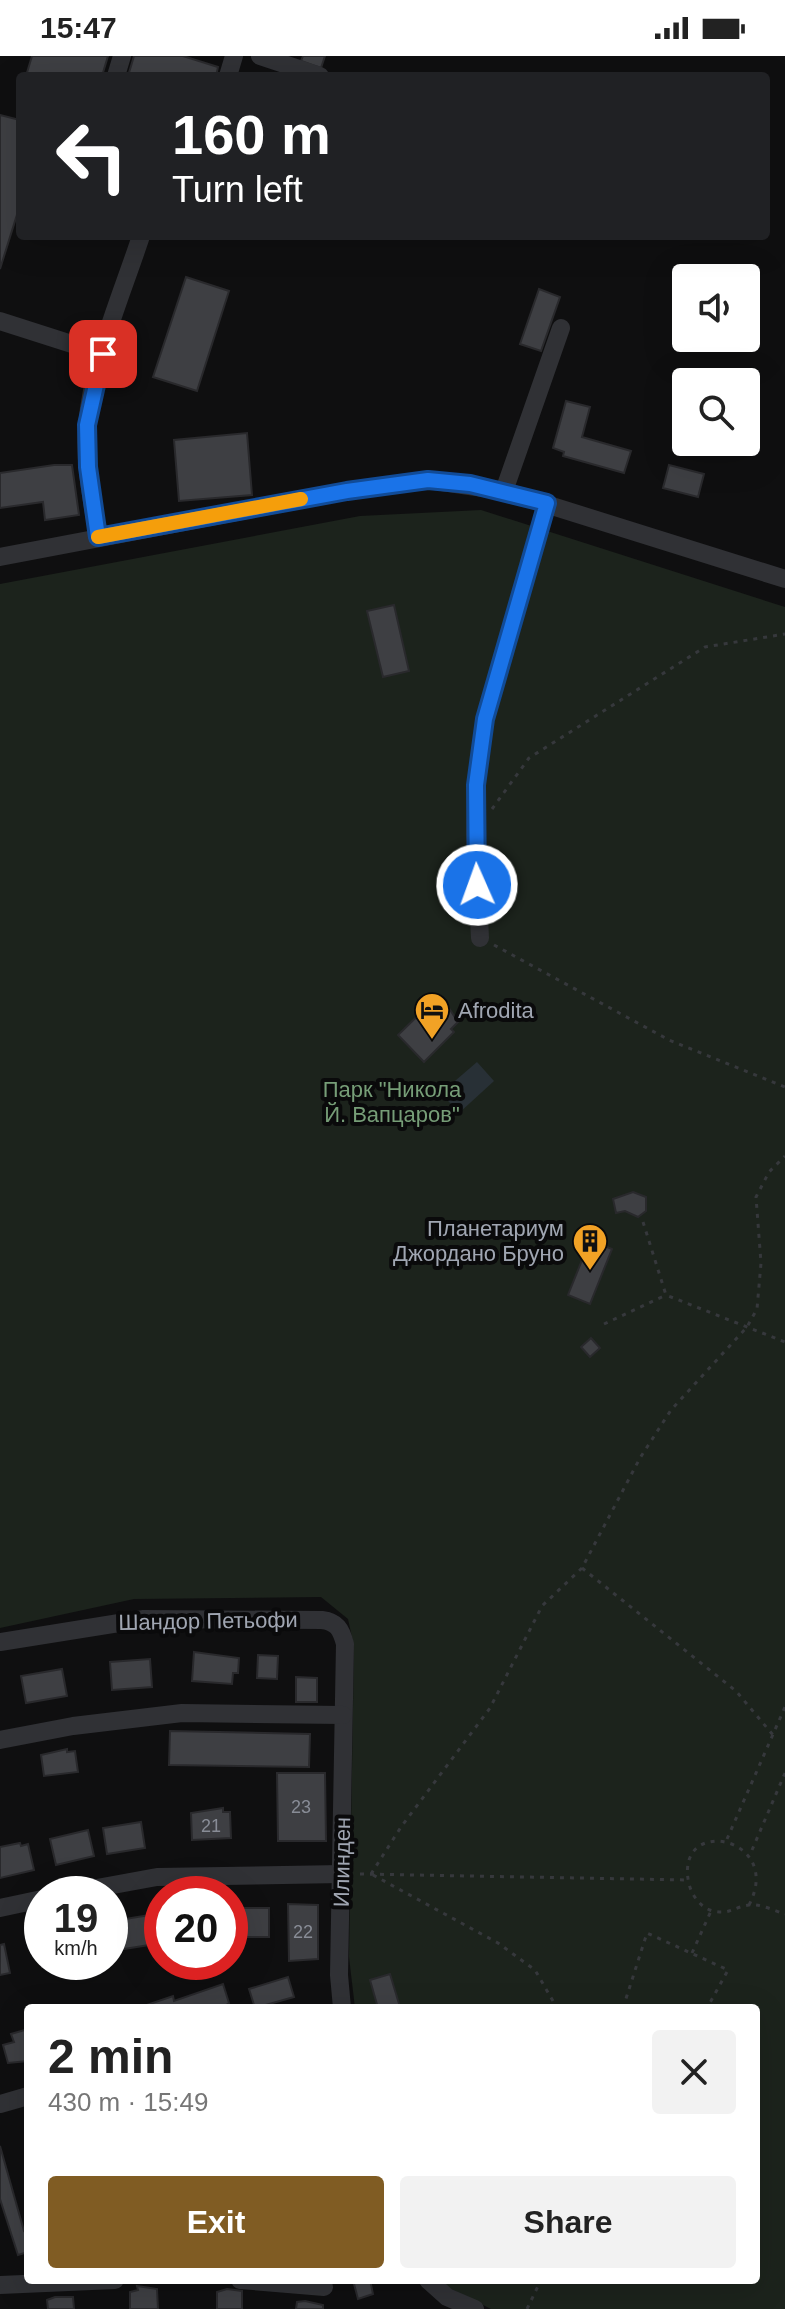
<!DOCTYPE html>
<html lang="en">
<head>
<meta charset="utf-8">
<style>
	:root { --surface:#fff; --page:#f2f2f2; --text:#222; --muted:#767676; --accent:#805c23 }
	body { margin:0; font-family:Helvetica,sans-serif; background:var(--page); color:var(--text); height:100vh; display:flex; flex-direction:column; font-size:30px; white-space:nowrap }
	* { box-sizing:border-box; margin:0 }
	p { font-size:26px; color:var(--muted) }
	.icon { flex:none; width:44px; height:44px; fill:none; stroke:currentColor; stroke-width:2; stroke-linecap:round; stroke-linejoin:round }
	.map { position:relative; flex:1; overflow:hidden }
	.details { position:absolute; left:24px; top:1948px; width:736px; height:280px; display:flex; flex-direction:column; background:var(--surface); border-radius:8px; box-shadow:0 8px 32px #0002 }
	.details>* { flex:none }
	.top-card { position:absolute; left:16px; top:16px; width:754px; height:168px; border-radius:8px; box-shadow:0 8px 32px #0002; background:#202124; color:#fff; overflow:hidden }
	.tools { position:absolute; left:672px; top:208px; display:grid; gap:16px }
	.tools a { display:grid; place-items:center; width:88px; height:88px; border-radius:8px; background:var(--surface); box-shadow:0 8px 32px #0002; font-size:40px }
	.speed { position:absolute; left:24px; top:1820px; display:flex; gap:16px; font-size:40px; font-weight:700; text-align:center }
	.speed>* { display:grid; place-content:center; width:104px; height:104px; border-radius:50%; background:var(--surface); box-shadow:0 8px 32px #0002; line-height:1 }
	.speed small { font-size:20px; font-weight:400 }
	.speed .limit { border:12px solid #d22; background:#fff; color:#111 }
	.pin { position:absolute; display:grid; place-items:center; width:68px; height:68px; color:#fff; margin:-34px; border-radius:16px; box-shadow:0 4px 12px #0006 }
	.me { position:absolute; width:88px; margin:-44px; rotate:358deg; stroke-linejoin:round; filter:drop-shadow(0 0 6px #0008) }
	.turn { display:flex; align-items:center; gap:28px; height:168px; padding:0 24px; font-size:36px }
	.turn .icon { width:104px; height:104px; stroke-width:2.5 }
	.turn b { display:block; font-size:56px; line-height:68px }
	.round { display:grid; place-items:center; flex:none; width:84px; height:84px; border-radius:8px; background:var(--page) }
	.headline { display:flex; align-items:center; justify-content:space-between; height:136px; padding:0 24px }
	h1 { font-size:48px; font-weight:600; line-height:60px }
	.action { display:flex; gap:16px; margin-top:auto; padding:16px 24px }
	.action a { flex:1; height:92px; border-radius:8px; background:var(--accent); color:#fff; font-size:32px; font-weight:600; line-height:92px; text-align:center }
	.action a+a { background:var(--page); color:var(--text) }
	.status { display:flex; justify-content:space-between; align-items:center; height:56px; padding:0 40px; background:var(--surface); direction:ltr }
	.status svg { height:22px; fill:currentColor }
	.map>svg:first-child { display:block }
	.green { fill:#1c231c }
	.water { fill:#283036 }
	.building { fill:#3e3f43; stroke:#29292c; stroke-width:2 }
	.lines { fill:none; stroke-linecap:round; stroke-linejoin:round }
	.path { stroke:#36383c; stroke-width:3; stroke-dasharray:4 6; stroke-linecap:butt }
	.minor { stroke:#303135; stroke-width:18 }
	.route-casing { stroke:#114b97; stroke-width:20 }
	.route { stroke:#1a73e8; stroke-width:14 }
	.slow { stroke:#f59e0b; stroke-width:14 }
	.labels { text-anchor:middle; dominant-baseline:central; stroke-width:8; stroke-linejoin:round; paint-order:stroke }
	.number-label { font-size:18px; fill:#888c96 }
	.poi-label { font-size:22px; fill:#a0a6b2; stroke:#0a0a0b; text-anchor:start }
	.park-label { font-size:22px; fill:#769d77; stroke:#0a0a0b }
	.street-label { font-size:22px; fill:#a0a6b2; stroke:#0a0a0b }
</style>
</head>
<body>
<div class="status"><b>15:47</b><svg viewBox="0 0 49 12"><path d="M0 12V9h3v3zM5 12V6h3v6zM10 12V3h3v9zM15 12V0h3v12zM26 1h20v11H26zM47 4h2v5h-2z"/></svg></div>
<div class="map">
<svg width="785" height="2253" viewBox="0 0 785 2253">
	<rect width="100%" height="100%" fill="#0f0f10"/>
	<path class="green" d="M481,454L785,551V2253H491L437,2226L756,2224V1952H355L349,1901L354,1590L348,1563L321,1541L134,1543L0,1572V528L360,460Z"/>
	<path class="water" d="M477,1006L494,1025L459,1057L441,1037Z"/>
	<g class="building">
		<path d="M32,0H108L102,20H26Z"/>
		<path d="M134,0H183L218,11L216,20H128Z"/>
		<path d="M303,0H325L321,12L301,5Z"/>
		<path d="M0,59L20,64V149L0,213Z"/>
		<path d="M186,221L229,235L197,335L153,321Z"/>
		<path d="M539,233L560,241L541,295L520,288Z"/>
		<path d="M566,345L590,351L582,381L631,395L624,417L563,400L564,396L553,392Z"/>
		<path d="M247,377L252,439L179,445L174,384Z"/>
		<path d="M54,409H72L79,459L45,464L43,446L0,452V417Z"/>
		<path d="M669,409L704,418L698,441L663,432Z"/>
		<path d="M394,549L409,615L383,621L367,555Z"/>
		<path d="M435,943L441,950L445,946L458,966L451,973L454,976L424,1006L398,979Z"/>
		<path d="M633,1136L646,1141V1155L638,1161L625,1155L616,1157L613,1143Z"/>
		<path d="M590,1184L612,1193L590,1248L568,1239Z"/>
		<path d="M591,1282L600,1292L590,1301L581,1291Z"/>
		<path d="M194,1596L239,1602L238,1617H233L232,1628L192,1625Z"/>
		<path d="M258,1599L278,1600L277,1623L257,1622Z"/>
		<path d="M150,1603L152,1631L112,1634L110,1606Z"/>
		<path d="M62,1613L67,1640L26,1647L21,1620Z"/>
		<path d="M296,1621L317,1622V1646H296Z"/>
		<path d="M170,1675L310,1678L309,1711L169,1709Z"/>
		<path d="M67,1693V1696L75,1695L78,1716L44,1720L41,1699Z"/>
		<path d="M277,1717H325L326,1785H278Z"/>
		<path d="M223,1752V1756H230L231,1782L192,1784L191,1757Z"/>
		<path d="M141,1766L145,1792L107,1798L103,1772Z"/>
		<path d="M88,1774L94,1800L56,1809L50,1783Z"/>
		<path d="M20,1787L21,1790L28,1788L34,1814L0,1822V1791Z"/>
		<path d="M288,1848L318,1849V1903L289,1905Z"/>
		<rect x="230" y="1852" width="39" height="29"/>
		<path d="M162,1857V1887L124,1893L119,1864Z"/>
		<path d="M42,1880V1906H61L42,1911L35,1882Z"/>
		<path d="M4,1888L10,1917L0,1919V1889Z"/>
		<path d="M390,1918L400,1951L378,1952L370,1924Z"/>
		<path d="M288,1921L294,1941L255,1952L249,1933Z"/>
		<path d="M223,1928L229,1947L222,1952H138L173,1940L174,1945Z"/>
		<path d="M28,1973V2005L8,2007L3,1989L14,1986L11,1978Z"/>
		<path d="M0,2090L24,2175L28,2174V2196L18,2199L0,2143Z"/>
		<path d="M353,2224H370L373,2238L358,2243Z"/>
		<path d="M137,2230L157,2233L158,2253H130V2236L138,2234Z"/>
		<path d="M227,2233L242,2235V2253H217V2236Z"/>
		<path d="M55,2241H73L74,2253H48L47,2244Z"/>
		<path d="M305,2245L323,2249V2253H296L297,2246Z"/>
	</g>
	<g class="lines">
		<g class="path">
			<path d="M492,753L529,702L705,591L785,578"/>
			<path d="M494,889L669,984L785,1031"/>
			<path d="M643,1166L666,1239L785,1286"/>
			<path d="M604,1268L666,1239"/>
			<path d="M582,1512L736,1635L773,1679"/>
			<path d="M727,1783L785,1651"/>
			<path d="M752,1794L785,1717"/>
			<path d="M360,1818L688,1824"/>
			<path d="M371,1818L401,1771L490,1652L542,1550L582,1512L640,1402L671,1354L747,1271L757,1253L761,1207L756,1141L769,1116L785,1100"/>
			<path d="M373,1819L498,1887L535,1914L557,1952"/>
			<path d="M749,1849C785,1780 673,1758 689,1828C692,1840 701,1852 713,1855C729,1859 734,1851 749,1849C759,1847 775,1855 785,1858"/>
			<path d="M692,1897L711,1855"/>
			<path d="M623,1952L647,1877L728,1914L707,1952"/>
			<path d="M527,2253L541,2224"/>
		</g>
		<g class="minor">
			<path d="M260,0L320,20"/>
			<path d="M116,20L122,0"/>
			<path d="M228,20L234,0"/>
			<path d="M0,265L103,298"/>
			<path d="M504,435L561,272"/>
			<path d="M98,481C92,445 84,407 87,370C92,306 121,241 141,180"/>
			<path d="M0,501L347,435L428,424L504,435L785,523"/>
			<path d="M480,882L475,778L476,729L485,663L547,447"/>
			<path d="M0,1586L144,1563L322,1564C337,1566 341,1573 345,1588L339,1919L342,1952"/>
			<path d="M0,1684L73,1670L182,1657L343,1659"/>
			<path d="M64,1838L157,1821L342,1818"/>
			<path d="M0,1852L42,1843"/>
			<path d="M0,2048L28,2040"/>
			<path d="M240,2224L324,2231"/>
			<path d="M428,2224L447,2241L475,2253"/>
			<path d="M0,2229L115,2224"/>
		</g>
	</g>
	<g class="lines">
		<g class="route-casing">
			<path id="route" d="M103,298L87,369L88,411L98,481L347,435L428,424L470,428L547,447L485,663L476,729L477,829"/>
		</g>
		<use href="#route" class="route"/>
		<path class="slow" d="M98,481L301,443"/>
	</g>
	<defs>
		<g id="hotel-pin" transform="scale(1.8)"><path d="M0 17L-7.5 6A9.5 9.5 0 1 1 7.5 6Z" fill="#f2a225" stroke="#0a0a0b"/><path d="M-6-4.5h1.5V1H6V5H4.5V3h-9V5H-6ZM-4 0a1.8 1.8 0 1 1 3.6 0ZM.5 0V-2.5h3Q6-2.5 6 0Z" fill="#111"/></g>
		<g id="building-pin" transform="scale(1.8)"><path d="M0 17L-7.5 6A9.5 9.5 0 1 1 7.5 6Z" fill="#f2a225" stroke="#0a0a0b"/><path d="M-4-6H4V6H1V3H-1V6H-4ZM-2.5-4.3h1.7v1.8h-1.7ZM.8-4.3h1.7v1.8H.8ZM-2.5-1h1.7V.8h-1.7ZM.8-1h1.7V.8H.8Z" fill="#111"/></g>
	</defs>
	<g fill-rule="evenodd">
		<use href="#hotel-pin" x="432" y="954"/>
		<use href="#building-pin" x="590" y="1185"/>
	</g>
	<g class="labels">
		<g class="number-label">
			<text x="301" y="1751">23</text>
			<text x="211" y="1770">21</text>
			<text x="303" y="1876">22</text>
		</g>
		<g class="poi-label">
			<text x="458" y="954">Afrodita</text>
			<text x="564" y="1172" text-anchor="end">Планетариум<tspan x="564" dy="25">Джордано Бруно</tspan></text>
		</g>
		<g class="park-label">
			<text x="392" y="1033">Парк "Никола<tspan x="392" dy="25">Й. Вапцаров"</tspan></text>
		</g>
		<g class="street-label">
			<text transform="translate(208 1565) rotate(-1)">Шандор Петьофи</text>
			<text transform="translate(342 1806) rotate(-89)">Илинден</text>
		</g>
	</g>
</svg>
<div class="tools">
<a><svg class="icon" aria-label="sound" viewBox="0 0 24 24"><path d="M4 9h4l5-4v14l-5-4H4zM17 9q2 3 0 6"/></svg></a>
<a><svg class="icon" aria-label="search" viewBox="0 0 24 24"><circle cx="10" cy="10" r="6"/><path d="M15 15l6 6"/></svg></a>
</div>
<div class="speed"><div>19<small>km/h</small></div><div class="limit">20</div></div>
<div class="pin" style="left:103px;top:298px;background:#d93025"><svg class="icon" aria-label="arrive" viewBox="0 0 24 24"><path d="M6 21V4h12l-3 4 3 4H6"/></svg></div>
<svg class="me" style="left:477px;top:829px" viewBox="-20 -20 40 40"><circle r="17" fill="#1a73e8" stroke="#fff" stroke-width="3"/><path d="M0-11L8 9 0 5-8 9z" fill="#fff"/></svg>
<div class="top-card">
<div class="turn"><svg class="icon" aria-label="left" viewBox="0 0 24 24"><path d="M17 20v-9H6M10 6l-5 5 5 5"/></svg><div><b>160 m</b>Turn left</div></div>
</div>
<section class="details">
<div class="headline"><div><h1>2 min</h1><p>430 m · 15:49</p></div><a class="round"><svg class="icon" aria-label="close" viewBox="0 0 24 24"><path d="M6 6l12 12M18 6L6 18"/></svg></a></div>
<div class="action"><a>Exit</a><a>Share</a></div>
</section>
</div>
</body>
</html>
